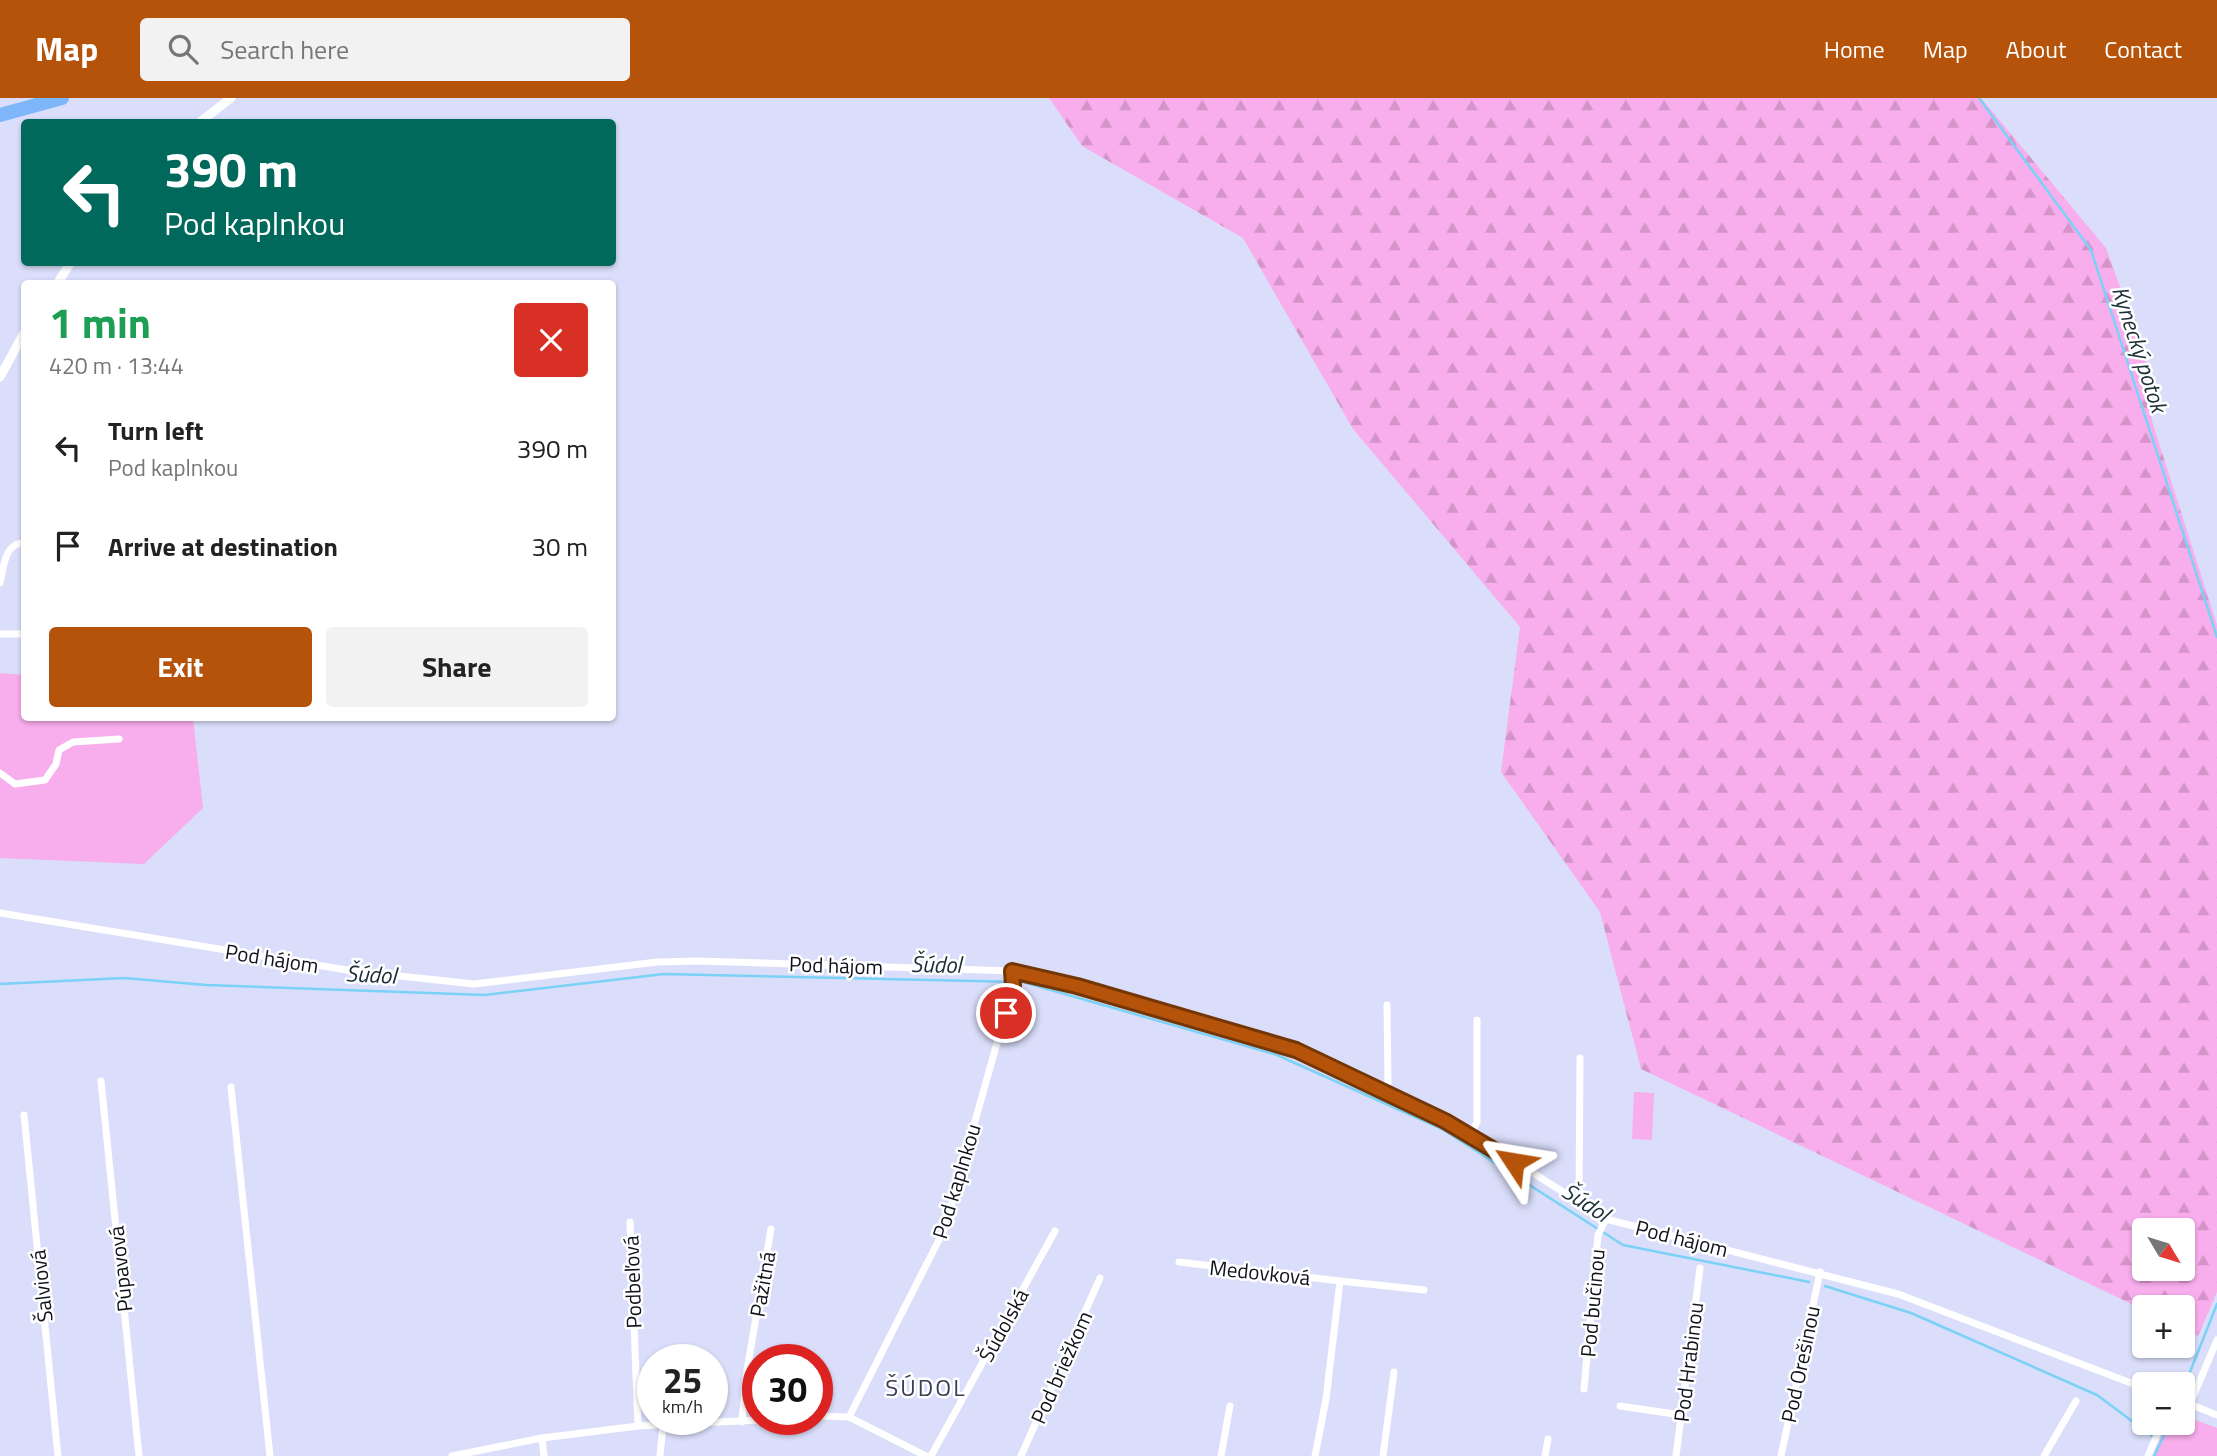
<!DOCTYPE html>
<html lang="en">
<head>
<meta charset="utf-8">
<style>
	:root { --surface:#fff; --page:#f2f2f2; --text:#222; --muted:#767676; --accent:#b45309 }
	body { margin:0; font-family:"Titillium Web",sans-serif; background:var(--page); color:var(--text); height:100vh; display:flex; flex-direction:column; font-size:26px; white-space:nowrap }
	* { box-sizing:border-box; margin:0 }
	p { font-size:23px; color:var(--muted) }
	.icon { flex:none; width:38px; height:38px; fill:none; stroke:currentColor; stroke-width:2; stroke-linecap:round; stroke-linejoin:round }
	.map { position:relative; flex:1; overflow:hidden }
	.details { position:absolute; left:21px; top:182px; width:595px; height:441px; display:flex; flex-direction:column; background:var(--surface); border-radius:7px; box-shadow:0 2px 5px #0004 }
	.details>* { flex:none }
	.guide { position:absolute; left:21px; top:21px; width:595px; height:147px; border-radius:7px; box-shadow:0 2px 5px #0004; background:#00695c; color:#fff; overflow:hidden }
	.needle { width:46px; rotate:128deg }
	.tools { position:absolute; left:2132px; top:1120px; display:grid; gap:14px }
	.tools a { display:grid; place-items:center; width:63px; height:63px; border-radius:7px; background:var(--surface); box-shadow:0 2px 5px #0004; font-size:35px }
	.speed { position:absolute; left:637px; top:1246px; display:flex; gap:14px; font-size:35px; font-weight:700; text-align:center }
	.speed>* { display:grid; place-content:center; width:91px; height:91px; border-radius:50%; background:var(--surface); box-shadow:0 2px 5px #0004; line-height:1 }
	.speed small { font-size:18px; font-weight:400 }
	.speed .limit { border:10px solid #d22; background:#fff; color:#111 }
	.pin { position:absolute; display:grid; place-items:center; width:60px; height:60px; color:#fff; margin:-30px; border:4px solid #fff; border-radius:50%; box-shadow:0 2px 7px #0007 }
	.me { position:absolute; width:77px; margin:-38px; rotate:303deg; stroke-linejoin:round; filter:drop-shadow(0 0 5px #0008) }
	.turn { display:flex; align-items:center; gap:24px; height:147px; padding:0 28px; font-size:32px }
	.turn .icon { width:91px; height:91px; stroke-width:2.5 }
	.turn b { display:block; font-size:49px; line-height:60px }
	.round { display:grid; place-items:center; flex:none; width:74px; height:74px; border-radius:7px; background:var(--page) }
	.headline { display:flex; align-items:center; justify-content:space-between; height:119px; padding:0 28px }
	h1 { font-size:42px; font-weight:700; line-height:52px; color:#1e9e55 }
	.action { display:flex; gap:14px; margin-top:auto; padding:14px 28px }
	.action a { flex:1; height:80px; border-radius:7px; background:var(--accent); color:#fff; font-size:28px; font-weight:700; line-height:80px; text-align:center }
	.action a+a { background:var(--page); color:var(--text) }
	ul { padding:0; list-style:none }
	li { display:flex; align-items:center; gap:21px; height:98px; padding:0 28px }
	li div { flex:1 }
	li b { display:block; font-size:26px }
	li em { font-style:normal }
	header { display:flex; align-items:center; gap:42px; box-sizing:border-box; height:98px; padding:0 35px; background:var(--accent); color:#fff }
	header strong { font-size:33px }
	nav { display:flex; gap:38px; margin-inline-start:auto; font-size:24px }
	.search { width:490px; height:63px; background:var(--page); display:flex; align-items:center; gap:18px; box-sizing:border-box; padding:0 24px; border-radius:7px; color:var(--muted); font-size:26px }
	.map>svg:first-child { display:block }
	.green { fill:#f8adec }
	.forest { fill:url(#forest-firs); fill-rule:evenodd }
	.lines { fill:none; stroke-linecap:round; stroke-linejoin:round }
	.stream { stroke:#7bd1f6; stroke-width:2.5 }
	.minor { stroke:#fff; stroke-width:7 }
	.tertiary { stroke:#fff; stroke-width:9 }
	.motorway { stroke:#7eb7f9; stroke-width:14 }
	.route-casing { stroke:#753606; stroke-width:18 }
	.route { stroke:#b45309; stroke-width:12 }
	.labels { text-anchor:middle; dominant-baseline:central; stroke-width:5; stroke-linejoin:round; paint-order:stroke }
	.street-label { font-size:21px; fill:#11121b; stroke:#fff }
	.water-label { font-size:23px; font-style:italic; fill:#1b2f37; stroke:#fff }
	.quarter-label { font-size:24px; letter-spacing:2px; fill:#3b3d54; stroke:#fff }
</style>
</head>
<body>
<header>
<strong>Map</strong>
<div class="search"><svg class="icon" aria-label="search" viewBox="0 0 24 24"><circle cx="10" cy="10" r="6"/><path d="M15 15l6 6"/></svg>Search here</div>
<nav><a>Home</a><a>Map</a><a>About</a><a>Contact</a></nav>
</header>
<div class="map">
<svg width="2217" height="1358" viewBox="0 0 2217 1358">
	<defs>
		<pattern id="forest-firs" width="22" height="20" patternUnits="userSpaceOnUse" patternTransform="scale(1.75)"><rect width="22" height="20" fill="#f8adec"/><path d="M5 1l3.5 6h-7zM16 11l3.5 6h-7z" fill="#d494ca"/></pattern>
	</defs>
	<rect width="100%" height="100%" fill="#dadefa"/>
	<g class="green">
		<path d="M0,575L24,577V620H193L203,710L144,766L0,760Z"/>
		<path d="M1634,994L1654,995L1652,1042L1632,1041Z"/>
		<path d="M2182,1317L2217,1330V1358H2153L2167,1325H2182Z"/>
	</g>
	<path class="forest" d="M1049,0H1981L2106,150L2145,258L2152,323L2217,527V1194L2198,1238L2182,1231V1209H2144V1212L1641,971L1600,814L1501,674L1520,529L1353,331L1243,140L1082,48ZM2144,1132H2182V1171H2144Z"/>
	<g class="lines">
		<g class="stream">
			<path d="M1979,0L2091,152L2217,539"/>
			<path d="M0,886L124,880L206,887L485,897L664,876L1023,884L1277,957L1442,1031L1623,1147L1809,1184"/>
			<path d="M1825,1188L1911,1215L2097,1297L2152,1338"/>
			<path d="M2182,1294L2217,1206"/>
			<path d="M2154,1358L2170,1325"/>
		</g>
		<g class="minor">
			<path d="M0,485C4,469 4,445 24,445"/>
			<path d="M0,536H24"/>
			<path d="M0,675L15,686L45,682L56,666L59,652L73,644L119,641"/>
			<path d="M0,815L353,873L474,886L657,864L699,863L1012,873L1077,888L1295,952L1471,1036L1606,1121L1898,1196L2144,1290"/>
			<path d="M101,983L139,1358"/>
			<path d="M231,989L270,1358"/>
			<path d="M1383,992L1388,985L1387,907"/>
			<path d="M24,1017L58,1358"/>
			<path d="M1471,1036L1477,1024V922"/>
			<path d="M1579,1106L1580,960"/>
			<path d="M630,1124L638,1328"/>
			<path d="M1179,1164L1340,1183L1326,1301L1315,1358"/>
			<path d="M1340,1183L1424,1192"/>
			<path d="M1584,1291L1598,1137L1606,1121"/>
			<path d="M2182,1303L2217,1317"/>
			<path d="M2190,1306L2217,1242"/>
			<path d="M1620,1308L1681,1317"/>
			<path d="M817,1318L849,1319L926,1358"/>
			<path d="M849,1319L945,1130L1013,888L1012,873"/>
			<path d="M742,1324L746,1278L771,1131"/>
			<path d="M542,1340L544,1358"/>
			<path d="M452,1358L542,1340L638,1328L777,1321"/>
			<path d="M660,1358L663,1327"/>
			<path d="M931,1358L1055,1133"/>
			<path d="M1021,1358L1100,1180"/>
			<path d="M1221,1358L1230,1308"/>
			<path d="M1383,1358L1394,1274"/>
			<path d="M1545,1358L1548,1341"/>
			<path d="M1676,1358L1700,1170"/>
			<path d="M1781,1358L1820,1174"/>
			<path d="M2044,1358L2076,1303"/>
			<path d="M2148,1358L2162,1325"/>
		</g>
		<g class="tertiary">
			<path d="M200,24L231,0"/>
			<path d="M57,186L71,164"/>
			<path d="M0,279L24,235"/>
		</g>
		<path class="motorway" d="M0,17L62,0"/>
	</g>
	<g class="lines">
		<g class="route-casing">
			<path id="route" d="M1006,915L1013,888L1012,873L1077,888L1296,952L1445,1023L1514,1064"/>
		</g>
		<use href="#route" class="route"/>
	</g>
	<g class="labels">
		<g class="street-label">
			<text transform="translate(272 860) rotate(9)">Pod hájom</text>
			<text transform="translate(836 867) rotate(2)">Pod hájom</text>
			<text transform="translate(956 1083) rotate(-73)">Pod kaplnkou</text>
			<text transform="translate(1682 1140) rotate(14)">Pod hájom</text>
			<text transform="translate(120 1171) rotate(-96)">Púpavová</text>
			<text transform="translate(1260 1174) rotate(6)">Medovková</text>
			<text transform="translate(632 1184) rotate(-92)">Podbeľová</text>
			<text transform="translate(762 1186) rotate(-80)">Pažitná</text>
			<text transform="translate(41 1188) rotate(-96)">Šalviová</text>
			<text transform="translate(1592 1205) rotate(-85)">Pod bučinou</text>
			<text transform="translate(1003 1227) rotate(-61)">Šúdolská</text>
			<text transform="translate(1688 1264) rotate(-83)">Pod Hrabinou</text>
			<text transform="translate(1800 1266) rotate(-78)">Pod Orešinou</text>
			<text transform="translate(1061 1269) rotate(-66)">Pod briežkom</text>
		</g>
		<g class="water-label">
			<text transform="translate(2140 251) rotate(72)">Kynecký potok</text>
			<text transform="translate(936 866) rotate(1)">Šúdol</text>
			<text transform="translate(371 876) rotate(3)">Šúdol</text>
			<text transform="translate(1586 1104) rotate(33)">Šúdol</text>
		</g>
		<g class="quarter-label">
			<text x="926" y="1289">ŠÚDOL</text>
		</g>
	</g>
</svg>
<div class="tools">
<a><svg class="needle" viewBox="-14 -14 28 28"><path d="M0-13l5 13h-10z" fill="#e53935"/><path d="M0 13l5-13h-10z" fill="#767676"/></svg></a>
<a>+</a>
<a>−</a>
</div>
<div class="speed"><div>25<small>km/h</small></div><div class="limit">30</div></div>
<div class="pin" style="left:1006px;top:915px;background:#d93025"><svg class="icon" aria-label="arrive" viewBox="0 0 24 24"><path d="M6 21V4h12l-3 4 3 4H6"/></svg></div>
<svg class="me" style="left:1514px;top:1064px" viewBox="-20 -20 40 40"><path d="M0-17L14 15 0 8-14 15z" fill="#b45309" stroke="#fff" stroke-width="4"/></svg>
<div class="guide">
<div class="turn"><svg class="icon" aria-label="left" viewBox="0 0 24 24"><path d="M17 20v-9H6M10 6l-5 5 5 5"/></svg><div><b>390 m</b>Pod kaplnkou</div></div>
</div>
<section class="details">
<div class="headline"><div><h1>1 min</h1><p>420 m · 13:44</p></div><a class="round" style="background:#d93025;color:#fff"><svg class="icon" aria-label="close" viewBox="0 0 24 24"><path d="M6 6l12 12M18 6L6 18"/></svg></a></div>
<ul>
<li><svg class="icon" aria-label="left" viewBox="0 0 24 24"><path d="M17 20v-9H6M10 6l-5 5 5 5"/></svg><div><b>Turn left</b><p>Pod kaplnkou</p></div><em>390 m</em></li>
<li><svg class="icon" aria-label="arrive" viewBox="0 0 24 24"><path d="M6 21V4h12l-3 4 3 4H6"/></svg><div><b>Arrive at destination</b></div><em>30 m</em></li>
</ul>
<div class="action"><a>Exit</a><a>Share</a></div>
</section>
</div>
</body>
</html>
